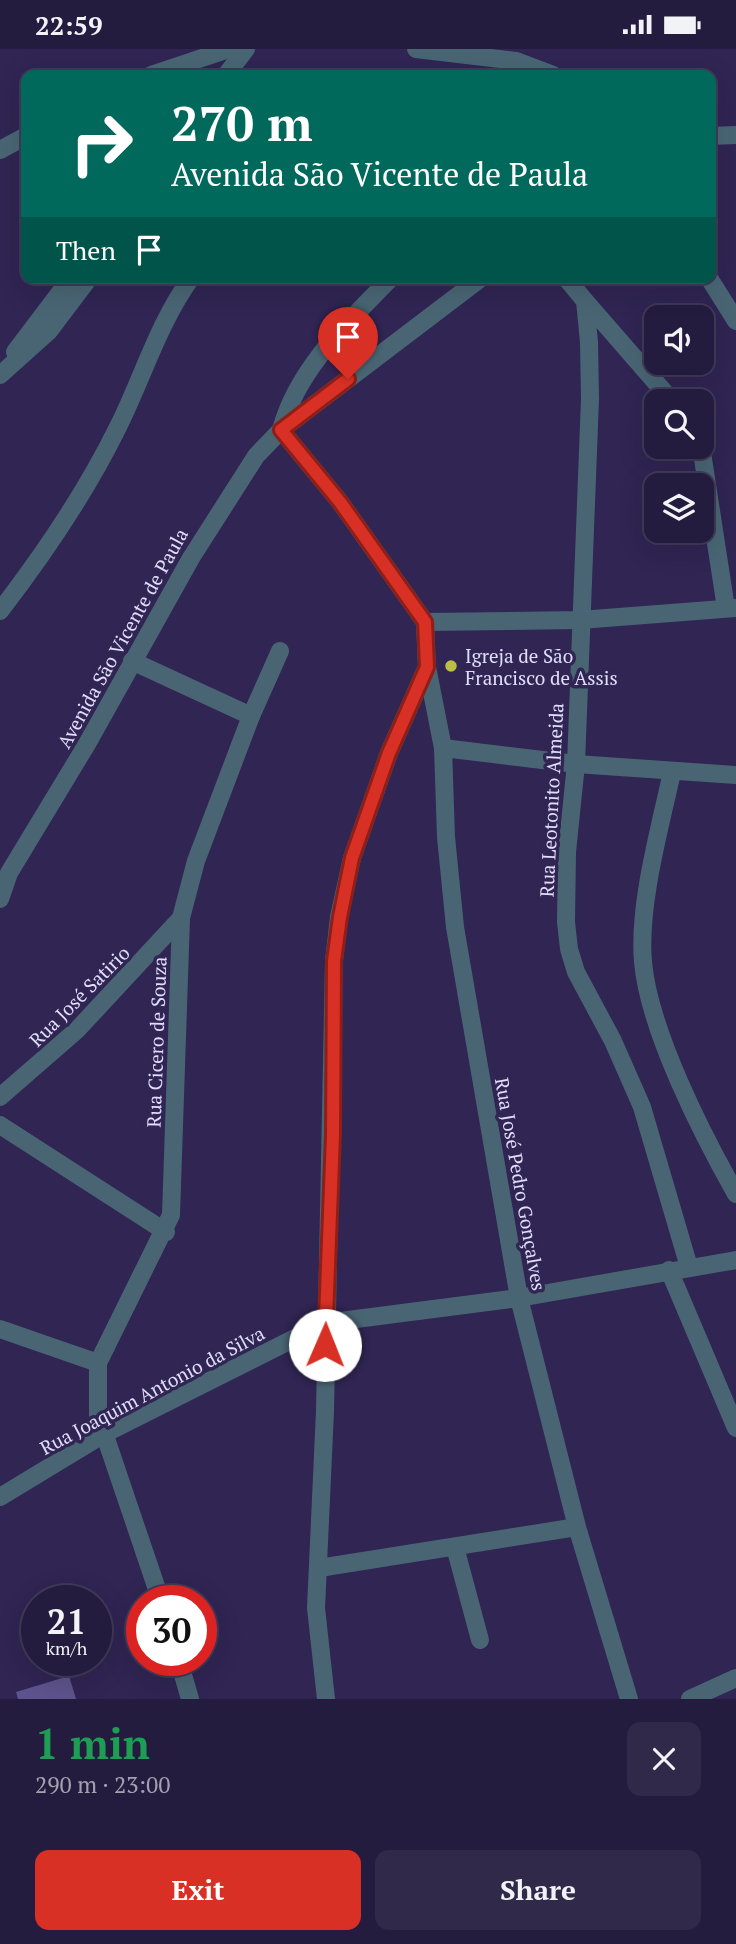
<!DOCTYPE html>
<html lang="en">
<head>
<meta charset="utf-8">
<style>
	:root { --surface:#241c3e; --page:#302949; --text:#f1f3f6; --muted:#a3a1b0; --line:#413a58; --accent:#d93025 }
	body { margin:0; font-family:"PT Serif",serif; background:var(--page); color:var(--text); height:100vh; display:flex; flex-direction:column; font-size:26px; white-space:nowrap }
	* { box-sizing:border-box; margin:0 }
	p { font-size:23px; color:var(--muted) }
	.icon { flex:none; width:38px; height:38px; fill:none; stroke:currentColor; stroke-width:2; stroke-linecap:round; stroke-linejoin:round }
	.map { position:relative; height:1650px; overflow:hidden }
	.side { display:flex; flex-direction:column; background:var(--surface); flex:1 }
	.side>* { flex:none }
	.banner { position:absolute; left:21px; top:21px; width:695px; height:214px; border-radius:14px; box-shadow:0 7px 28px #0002,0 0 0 2px var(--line); background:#00695c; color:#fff; overflow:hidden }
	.tools { position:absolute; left:644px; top:256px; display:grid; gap:14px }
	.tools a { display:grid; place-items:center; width:70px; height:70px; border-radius:14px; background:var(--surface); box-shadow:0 7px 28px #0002,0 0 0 2px var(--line); font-size:35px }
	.speed { position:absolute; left:21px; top:1536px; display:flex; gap:14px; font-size:35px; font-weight:700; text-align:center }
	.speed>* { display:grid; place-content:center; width:91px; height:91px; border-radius:50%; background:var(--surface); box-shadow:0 7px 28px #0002,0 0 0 2px var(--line); line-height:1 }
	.speed small { font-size:18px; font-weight:400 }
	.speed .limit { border:10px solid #d22; background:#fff; color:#111 }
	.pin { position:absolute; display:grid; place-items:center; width:60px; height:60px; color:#fff; margin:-72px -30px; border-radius:50% 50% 50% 0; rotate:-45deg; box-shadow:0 0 7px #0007 }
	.pin .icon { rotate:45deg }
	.me { position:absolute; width:77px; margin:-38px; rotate:1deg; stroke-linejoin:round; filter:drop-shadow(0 0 5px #0008) }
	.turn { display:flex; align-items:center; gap:24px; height:147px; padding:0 35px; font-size:32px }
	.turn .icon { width:91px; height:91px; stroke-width:2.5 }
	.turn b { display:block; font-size:49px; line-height:60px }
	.then { display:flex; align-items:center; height:66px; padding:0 35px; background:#0003; gap:14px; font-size:26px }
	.round { display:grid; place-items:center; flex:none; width:74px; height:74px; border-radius:14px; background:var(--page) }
	.headline { display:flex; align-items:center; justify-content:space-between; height:119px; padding:0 35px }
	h1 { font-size:42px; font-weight:600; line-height:52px; color:#1e9e55 }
	.action { display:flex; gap:14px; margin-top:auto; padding:14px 35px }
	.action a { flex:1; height:80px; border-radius:14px; background:var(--accent); color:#fff; font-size:28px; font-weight:600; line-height:80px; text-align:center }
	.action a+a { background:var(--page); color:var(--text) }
	.status { display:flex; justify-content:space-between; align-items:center; height:49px; padding:0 35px; background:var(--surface); direction:ltr }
	.status svg { height:19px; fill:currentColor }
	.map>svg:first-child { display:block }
	.building { fill:#5e538c }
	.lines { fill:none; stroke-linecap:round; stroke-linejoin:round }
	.minor { stroke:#496574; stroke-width:18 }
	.route-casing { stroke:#8d1f18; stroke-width:18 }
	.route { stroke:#d93025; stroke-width:12 }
	.poi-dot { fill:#bbc045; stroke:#302553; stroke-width:2.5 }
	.labels { text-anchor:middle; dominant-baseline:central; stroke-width:7; stroke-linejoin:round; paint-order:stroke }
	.street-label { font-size:19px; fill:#e1ddfb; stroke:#302553 }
	.poi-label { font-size:19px; fill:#e1ddfb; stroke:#302553; text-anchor:start }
</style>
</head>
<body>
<div class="status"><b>22:59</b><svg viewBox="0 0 49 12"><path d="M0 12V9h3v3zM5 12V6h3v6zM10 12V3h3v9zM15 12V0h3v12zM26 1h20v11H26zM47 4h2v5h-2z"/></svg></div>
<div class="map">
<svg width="736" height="1650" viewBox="0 0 736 1650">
	<rect width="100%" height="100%" fill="#302553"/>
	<path class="building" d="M69,1627L76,1650H18L16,1643Z"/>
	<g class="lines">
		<g class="minor">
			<path d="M416,0L516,12L553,26"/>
			<path d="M151,26L229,0"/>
			<path d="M226,26L246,0"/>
			<path d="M710,87L736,86"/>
			<path d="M0,101L26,87"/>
			<path d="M566,229L585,252L589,293L590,350L576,715L567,803L566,873L569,900L576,923L613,992L642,1058L689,1218"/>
			<path d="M709,229L736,272"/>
			<path d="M585,252L672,352"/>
			<path d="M15,303L71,229"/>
			<path d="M0,326L49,282L89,229"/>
			<path d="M281,381L340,453L425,573L427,618L389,704L352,809L339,868L334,912L325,1362L316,1559L326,1650"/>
			<path d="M281,381C297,320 348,273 391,229"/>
			<path d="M701,397L726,559"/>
			<path d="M0,562C44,505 86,443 118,378C143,328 158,275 191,229"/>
			<path d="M425,573L580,571L736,559"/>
			<path d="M132,612L251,667"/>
			<path d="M427,618L443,699L446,788L455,878L519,1249L577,1478L629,1650"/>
			<path d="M443,699L576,715L736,726"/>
			<path d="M672,723C660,779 638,856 643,913C649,981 702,1085 736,1145"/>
			<path d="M0,850L9,824L87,695L191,509L256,407L281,381L481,229"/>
			<path d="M0,1048L77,981L181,869"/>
			<path d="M0,1076L166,1183"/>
			<path d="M669,1221L736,1379"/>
			<path d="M0,1280L98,1314"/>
			<path d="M0,1448L104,1385L325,1274L519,1249L736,1211"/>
			<path d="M455,1498L480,1591"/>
			<path d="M319,1519L577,1478"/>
			<path d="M161,1552L98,1366V1314L171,1166L181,869L196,812L251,667L280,602"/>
			<path d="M179,1612L190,1650"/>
			<path d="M690,1650L736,1629"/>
		</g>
	</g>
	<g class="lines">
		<g class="route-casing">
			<path id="route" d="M325,1296L333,1086L334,912L340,868L352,809L389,704L427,618L425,573L340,453L281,381L348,330"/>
		</g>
		<use href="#route" class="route"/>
	</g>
	<circle class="poi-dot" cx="451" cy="617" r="7"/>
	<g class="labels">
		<g class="street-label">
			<text transform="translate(122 589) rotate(-61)">Avenida São Vicente de Paula</text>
			<text transform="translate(551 751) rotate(-87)">Rua Leotonito Almeida</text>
			<text transform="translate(79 947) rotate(-45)">Rua José Satirio</text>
			<text transform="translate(156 993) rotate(-88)">Rua Cicero de Souza</text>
			<text transform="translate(521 1135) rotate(80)">Rua José Pedro Gonçalves</text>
			<text transform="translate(152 1341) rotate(-28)">Rua Joaquim Antonio da Silva</text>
		</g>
		<g class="poi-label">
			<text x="465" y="606">Igreja de São<tspan x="465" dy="22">Francisco de Assis</tspan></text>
		</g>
	</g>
</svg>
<div class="tools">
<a><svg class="icon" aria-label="sound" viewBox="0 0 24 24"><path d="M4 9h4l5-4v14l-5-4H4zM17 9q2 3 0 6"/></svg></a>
<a><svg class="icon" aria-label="search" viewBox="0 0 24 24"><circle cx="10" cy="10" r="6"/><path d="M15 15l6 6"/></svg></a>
<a><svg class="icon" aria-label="layers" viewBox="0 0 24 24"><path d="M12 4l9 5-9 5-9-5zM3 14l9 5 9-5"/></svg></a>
</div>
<div class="speed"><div>21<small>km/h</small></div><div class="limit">30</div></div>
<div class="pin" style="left:348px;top:330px;background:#d93025"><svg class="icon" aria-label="arrive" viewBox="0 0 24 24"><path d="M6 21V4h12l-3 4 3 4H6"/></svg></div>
<svg class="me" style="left:325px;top:1296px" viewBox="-20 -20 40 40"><circle r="19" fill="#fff"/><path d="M0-13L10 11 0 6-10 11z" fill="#d93025"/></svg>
<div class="banner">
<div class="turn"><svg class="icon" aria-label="right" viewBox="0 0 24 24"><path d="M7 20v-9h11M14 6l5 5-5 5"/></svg><div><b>270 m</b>Avenida São Vicente de Paula</div></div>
<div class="then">Then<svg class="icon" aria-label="arrive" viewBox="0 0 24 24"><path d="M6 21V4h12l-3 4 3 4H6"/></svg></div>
</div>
</div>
<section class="side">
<div class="headline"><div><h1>1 min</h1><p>290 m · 23:00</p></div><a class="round"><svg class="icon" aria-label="close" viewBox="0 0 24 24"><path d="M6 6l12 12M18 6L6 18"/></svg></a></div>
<div class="action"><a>Exit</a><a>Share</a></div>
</section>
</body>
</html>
